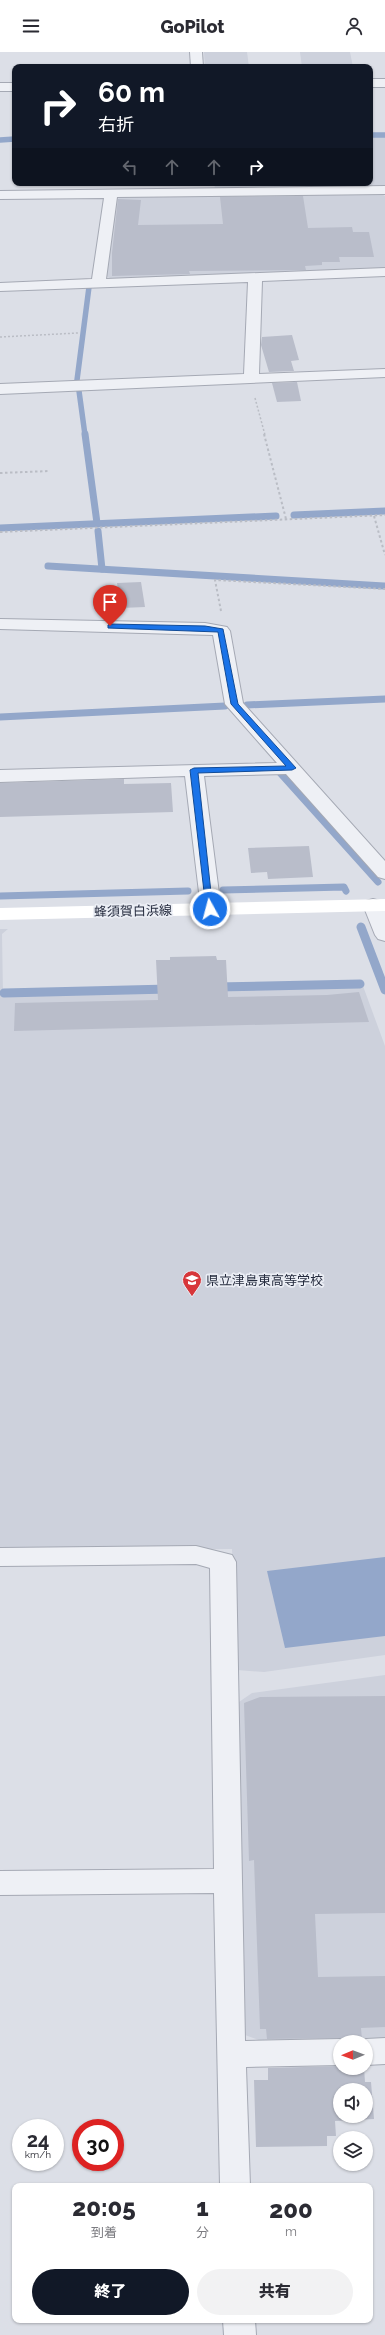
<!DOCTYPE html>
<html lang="ja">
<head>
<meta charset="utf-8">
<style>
	:root { --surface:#fff; --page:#f2f2f3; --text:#2b2b33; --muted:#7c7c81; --accent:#111827 }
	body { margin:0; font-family:Raleway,"Noto Sans JP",sans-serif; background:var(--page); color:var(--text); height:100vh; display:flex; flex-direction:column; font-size:15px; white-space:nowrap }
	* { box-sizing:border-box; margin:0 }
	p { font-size:13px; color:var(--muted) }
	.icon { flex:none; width:22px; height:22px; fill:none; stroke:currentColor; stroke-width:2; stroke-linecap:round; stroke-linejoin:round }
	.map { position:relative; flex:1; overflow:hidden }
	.drawer { position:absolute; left:12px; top:2131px; width:361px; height:140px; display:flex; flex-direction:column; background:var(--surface); border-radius:8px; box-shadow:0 1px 3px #0004 }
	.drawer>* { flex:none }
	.guide { position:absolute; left:12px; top:12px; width:361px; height:122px; border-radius:8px; box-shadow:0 1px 3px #0004; background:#111827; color:#fff; overflow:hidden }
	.needle { width:26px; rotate:269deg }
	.buttons { position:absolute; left:333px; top:1983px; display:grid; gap:8px }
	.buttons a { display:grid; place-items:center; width:40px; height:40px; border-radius:50%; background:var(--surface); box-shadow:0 1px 3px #0004; font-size:20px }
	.speed { position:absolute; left:12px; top:2067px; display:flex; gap:8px; font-size:20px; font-weight:700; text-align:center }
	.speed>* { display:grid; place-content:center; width:52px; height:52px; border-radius:50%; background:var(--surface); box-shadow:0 1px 3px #0004; line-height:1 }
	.speed small { font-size:10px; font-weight:400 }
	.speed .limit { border:6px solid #d22; background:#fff; color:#111 }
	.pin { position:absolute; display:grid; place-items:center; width:34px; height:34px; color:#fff; margin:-41px -17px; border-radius:50% 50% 50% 0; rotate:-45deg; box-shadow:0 0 4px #0007 }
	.pin .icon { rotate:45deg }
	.me { position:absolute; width:44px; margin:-22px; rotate:353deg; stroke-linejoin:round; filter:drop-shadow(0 0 3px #0008) }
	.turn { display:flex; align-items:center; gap:14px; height:84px; padding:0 20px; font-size:18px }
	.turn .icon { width:52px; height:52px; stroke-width:2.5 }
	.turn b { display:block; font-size:28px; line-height:34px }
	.lanes { display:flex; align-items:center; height:38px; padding:0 20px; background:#0003; justify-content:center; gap:20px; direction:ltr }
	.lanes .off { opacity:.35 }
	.eta { display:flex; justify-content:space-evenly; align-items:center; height:68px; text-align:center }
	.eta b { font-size:24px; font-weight:800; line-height:28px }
	.button { display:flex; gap:8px; margin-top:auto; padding:8px 20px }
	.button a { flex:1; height:46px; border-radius:24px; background:var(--accent); color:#fff; font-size:16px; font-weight:800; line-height:46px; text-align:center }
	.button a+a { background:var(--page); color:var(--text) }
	header { display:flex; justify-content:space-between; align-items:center; height:52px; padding:0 20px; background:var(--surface); font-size:18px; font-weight:800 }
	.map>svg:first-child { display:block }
	.built { fill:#cdd1dc }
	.water { fill:#93a7ca }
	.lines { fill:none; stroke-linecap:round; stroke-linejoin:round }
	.stream-far2 { stroke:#93a7ca; stroke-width:5.5 }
	.stream-far1 { stroke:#93a7ca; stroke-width:7 }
	.stream { stroke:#93a7ca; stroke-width:9 }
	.building { fill:#b9bdca; fill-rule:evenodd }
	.street-casing { stroke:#a5a9b4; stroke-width:2 }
	.path-far1 { stroke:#babdc5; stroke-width:1.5; stroke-dasharray:2 2; stroke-linecap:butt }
	.path { stroke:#babdc5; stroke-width:2; stroke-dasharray:2.5 2.5; stroke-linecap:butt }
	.street { fill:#eef0f5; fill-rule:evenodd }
	.secondary { fill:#fff; fill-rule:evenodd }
	.route { fill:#1a73e8; stroke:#114b97 }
	.labels { text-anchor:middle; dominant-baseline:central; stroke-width:3.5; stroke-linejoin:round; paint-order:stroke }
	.street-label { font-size:13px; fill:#252b3e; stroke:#ebeef5 }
	.poi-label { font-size:13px; fill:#252b3e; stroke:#ebeef5; text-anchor:start }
</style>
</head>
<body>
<header><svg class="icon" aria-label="menu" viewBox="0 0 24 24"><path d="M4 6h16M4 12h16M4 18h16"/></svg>GoPilot<svg class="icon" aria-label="person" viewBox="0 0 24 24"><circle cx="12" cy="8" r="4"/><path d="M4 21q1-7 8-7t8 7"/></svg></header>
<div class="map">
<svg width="385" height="2283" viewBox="0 0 385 2283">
	<rect width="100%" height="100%" fill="#dcdfe7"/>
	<g class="built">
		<path d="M204,0H247L249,15H205Z"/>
		<path d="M300,0H350L353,15H302Z"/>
		<path d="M370,84H385V136H215L214,131H370Z"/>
		<path d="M381,142L385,144V215L383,217L112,227L106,224L116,147L123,145Z"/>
		<path d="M0,877H8L2,882L3,943L363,934L385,994V1603L264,1620L237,1618L232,1497L0,1499Z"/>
		<path d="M385,1623V1987L259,1988L245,1983L239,1650L252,1641Z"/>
	</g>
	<path class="water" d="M385,1505V1584L285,1596L267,1519Z"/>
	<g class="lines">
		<g class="stream-far2">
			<path d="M370,83H385"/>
			<path d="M0,88L15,87"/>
			<path d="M77,328L89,235"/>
			<path d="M79,339L85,383"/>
		</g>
		<g class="stream-far1">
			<path d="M85,382L97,471"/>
			<path d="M294,463L385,459"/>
			<path d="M0,476L276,464"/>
			<path d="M98,479L102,517"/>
			<path d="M48,514L384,534"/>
			<path d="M247,653L385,647"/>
			<path d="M0,665L225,654"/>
			<path d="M281,722L378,830"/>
			<path d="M223,838L344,835L346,839"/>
			<path d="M0,844L188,839"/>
		</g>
		<g class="stream">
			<path d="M361,875L385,938"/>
			<path d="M216,935L360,932"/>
			<path d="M4,941L169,937"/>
		</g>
	</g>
	<g class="building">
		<path d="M303,144L308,176L352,175L353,180H369L374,205H339L340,210H322V213L305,214L306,218L189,219L190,222L112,224V201L118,147L141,148L138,173L223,172L220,145Z"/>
		<path d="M292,283L299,308L291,309L294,319L269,320L261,293L262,285Z"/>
		<path d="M297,330L301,349L277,350L272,331Z"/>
		<path d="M141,530L145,555L121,556L117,531Z"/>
		<path d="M124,727V732L171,731L173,760L0,765V731Z"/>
		<path d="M309,794L313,825L268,827L267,820L251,821L248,796Z"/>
		<path d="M216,904L217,908H226L228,945L327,943L359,940L369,970L14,979L15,951L158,948L156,908H170V905Z"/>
		<path d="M385,1644V1861L315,1862L318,1925L385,1924V1975L361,1976L362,1987L357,1990H349L340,1986L267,1987L266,1977H260L254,1808L249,1809L244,1651L260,1645Z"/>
		<path d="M340,2014L364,2016L365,2030H371L374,2067L335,2069L336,2084H327V2094L256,2095L254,2028H268V2016ZM340,2038H366V2064H340Z"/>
	</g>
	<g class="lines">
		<g class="street-casing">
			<g id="street">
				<path d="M190,0H202L203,15H191Z"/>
				<rect x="370" y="27" width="15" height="8"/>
				<rect x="0" y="31" width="15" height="8"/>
				<path d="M385,134V142L117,145L106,227L385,216V224L262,229L259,322L385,317V325L0,342V332L244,322L248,230L0,239V231L92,227L104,146L0,147V139Z"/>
				<path d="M0,567L205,571L227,575L230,579L243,651L385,809V827L378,825L286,722L204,724L221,857L218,861L211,863L204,861L201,857L185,724L0,730V718L277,711L225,652L213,583L0,577Z"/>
				<path d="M373,847L380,849L385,859V889L378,887L375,883L363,853L366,849Z"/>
				<path d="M196,1494L232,1503L236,1510L245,1989L340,1987L348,1990H340V2013L246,2015L250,2134H220L214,1841L0,1843V1819L214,1817L210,1516L196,1512L0,1514V1496Z"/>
				<path d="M385,1986V2012L366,2013V1990H358L366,1987Z"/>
				<path d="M223,2268H255L256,2283H224Z"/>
			</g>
		</g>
		<g class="path-far1">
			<path d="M0,285L78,281"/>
			<path d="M255,346L265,383"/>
		</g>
		<g class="path">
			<path d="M264,382L286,467"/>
			<path d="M0,421L50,419"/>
			<path d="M374,464L385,503"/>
			<path d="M0,480L385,463"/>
			<path d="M221,559L215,528L385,537"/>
		</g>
		<use href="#street" class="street"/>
		<path class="secondary" d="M385,847V859L0,868V856Z"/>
	</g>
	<path class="route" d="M110,572L205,574L223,577L238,652L296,716L292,718L198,721L213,859L206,857L190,718L194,716L286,714L231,652L218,580L108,576V573Z"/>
	<defs>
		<g id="school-pin" transform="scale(1)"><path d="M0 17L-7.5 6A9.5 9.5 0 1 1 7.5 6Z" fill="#d7363a" stroke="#ebeef5"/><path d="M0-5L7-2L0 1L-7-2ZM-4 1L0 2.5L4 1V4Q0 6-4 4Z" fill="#fff"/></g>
	</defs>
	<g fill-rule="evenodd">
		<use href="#school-pin" x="192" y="1228"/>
	</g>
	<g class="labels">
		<g class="street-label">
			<text transform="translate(133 859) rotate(-1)">蜂須賀白浜線</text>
		</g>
		<g class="poi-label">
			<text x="206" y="1228">県立津島東高等学校</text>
		</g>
	</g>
</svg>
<div class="buttons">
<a><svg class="needle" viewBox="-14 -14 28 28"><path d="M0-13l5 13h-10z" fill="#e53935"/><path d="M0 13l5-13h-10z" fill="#7c7c81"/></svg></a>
<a><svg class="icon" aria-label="sound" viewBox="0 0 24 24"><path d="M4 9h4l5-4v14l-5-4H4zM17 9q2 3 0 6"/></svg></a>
<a><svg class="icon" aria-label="layers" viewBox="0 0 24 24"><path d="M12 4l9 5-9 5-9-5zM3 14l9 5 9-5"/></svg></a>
</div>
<div class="speed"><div>24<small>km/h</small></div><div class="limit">30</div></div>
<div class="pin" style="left:110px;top:574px;background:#d93025"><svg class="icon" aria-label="arrive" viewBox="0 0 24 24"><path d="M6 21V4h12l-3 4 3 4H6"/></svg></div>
<svg class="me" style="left:210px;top:857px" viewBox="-20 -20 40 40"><circle r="17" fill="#1a73e8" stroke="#fff" stroke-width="3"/><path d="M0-11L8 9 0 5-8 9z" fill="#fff"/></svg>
<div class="guide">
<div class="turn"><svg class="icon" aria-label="right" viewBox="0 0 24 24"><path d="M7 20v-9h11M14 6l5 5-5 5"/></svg><div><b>60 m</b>右折</div></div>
<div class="lanes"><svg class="icon off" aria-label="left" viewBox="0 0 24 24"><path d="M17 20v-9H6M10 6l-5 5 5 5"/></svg><svg class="icon off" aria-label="ahead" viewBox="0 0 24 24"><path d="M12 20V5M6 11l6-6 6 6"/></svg><svg class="icon off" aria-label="ahead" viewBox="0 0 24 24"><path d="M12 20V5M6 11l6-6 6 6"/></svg><svg class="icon" aria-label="right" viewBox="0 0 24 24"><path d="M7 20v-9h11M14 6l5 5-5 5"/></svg></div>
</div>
<section class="drawer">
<div class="eta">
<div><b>20:05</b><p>到着</p></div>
<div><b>1</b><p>分</p></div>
<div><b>200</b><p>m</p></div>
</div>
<div class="button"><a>終了</a><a>共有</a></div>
</section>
</div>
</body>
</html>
